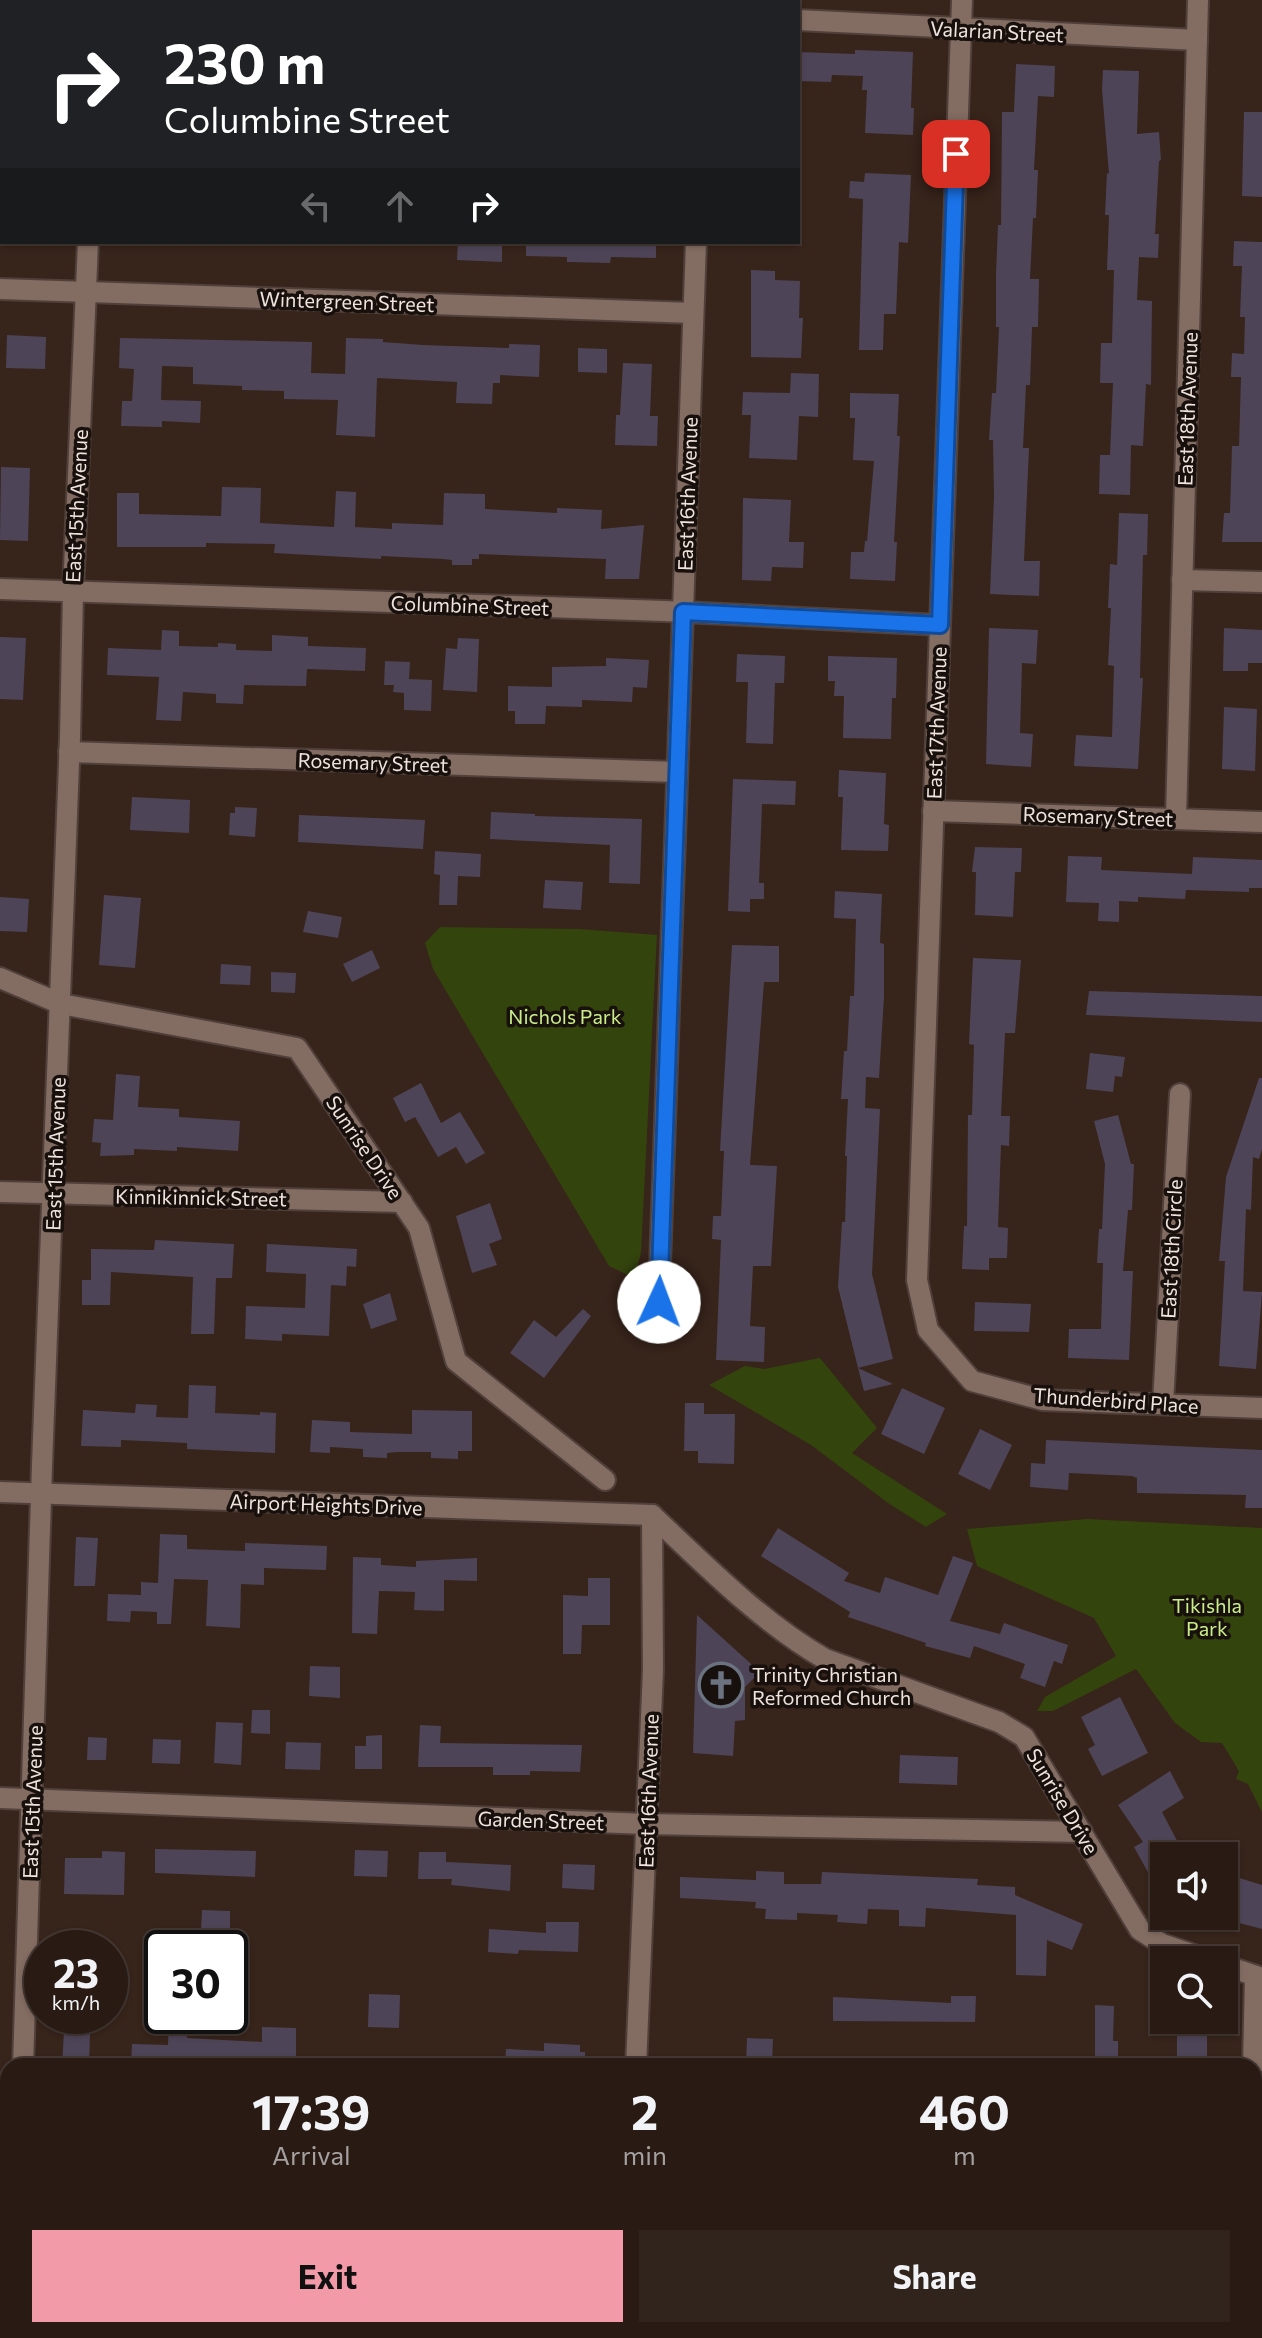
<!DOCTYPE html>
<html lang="en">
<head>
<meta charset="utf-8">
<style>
	:root { --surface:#291b14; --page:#31241d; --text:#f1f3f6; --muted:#a5a1a0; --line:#453934; --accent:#f39aa8 }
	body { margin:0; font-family:Commissioner,sans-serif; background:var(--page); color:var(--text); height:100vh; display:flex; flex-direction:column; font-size:30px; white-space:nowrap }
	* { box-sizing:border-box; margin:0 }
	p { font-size:26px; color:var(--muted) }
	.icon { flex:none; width:44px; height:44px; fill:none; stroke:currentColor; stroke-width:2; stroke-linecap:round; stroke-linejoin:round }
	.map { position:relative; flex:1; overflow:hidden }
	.side { position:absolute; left:0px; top:2058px; width:1262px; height:280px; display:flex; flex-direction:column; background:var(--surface); border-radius:24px 24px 0 0; box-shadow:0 2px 6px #0004,0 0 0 2px var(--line) }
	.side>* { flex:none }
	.guide { position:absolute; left:0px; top:0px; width:800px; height:244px; box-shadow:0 2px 6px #0004,0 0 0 2px var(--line); background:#202124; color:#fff; overflow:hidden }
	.controls { position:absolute; left:1150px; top:1842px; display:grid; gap:16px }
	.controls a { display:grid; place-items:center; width:88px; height:88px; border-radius:0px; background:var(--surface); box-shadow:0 2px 6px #0004,0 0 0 2px var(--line); font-size:40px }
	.speed { position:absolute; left:24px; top:1930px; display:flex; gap:16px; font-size:40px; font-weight:700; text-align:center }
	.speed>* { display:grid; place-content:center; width:104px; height:104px; border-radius:50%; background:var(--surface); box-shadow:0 2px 6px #0004,0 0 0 2px var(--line); line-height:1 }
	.speed small { font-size:20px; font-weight:400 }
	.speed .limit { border:4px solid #111; border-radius:12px; background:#fff; color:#111 }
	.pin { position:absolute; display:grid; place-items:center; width:68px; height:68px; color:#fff; margin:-34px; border-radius:16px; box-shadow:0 4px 12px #0006 }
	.me { position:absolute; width:88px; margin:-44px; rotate:2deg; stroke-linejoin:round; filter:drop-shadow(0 0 6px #0008) }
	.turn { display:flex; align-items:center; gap:28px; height:168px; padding:0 32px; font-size:36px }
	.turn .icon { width:104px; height:104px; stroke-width:2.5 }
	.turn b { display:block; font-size:56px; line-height:68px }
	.lanes { display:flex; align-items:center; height:76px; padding:0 32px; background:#0003; justify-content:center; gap:40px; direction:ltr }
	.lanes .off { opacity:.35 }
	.eta { display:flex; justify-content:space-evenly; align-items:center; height:136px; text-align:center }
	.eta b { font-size:48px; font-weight:700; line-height:56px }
	.button { display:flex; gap:16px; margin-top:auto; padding:16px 32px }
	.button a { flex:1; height:92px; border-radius:0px; background:var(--accent); color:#111; font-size:32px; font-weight:700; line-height:92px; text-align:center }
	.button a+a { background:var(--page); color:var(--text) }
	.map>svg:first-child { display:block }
	.green { fill:#34440d }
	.building { fill:#4e4457 }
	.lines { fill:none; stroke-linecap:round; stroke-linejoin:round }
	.street-casing { stroke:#50403a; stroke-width:24 }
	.street { stroke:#836c62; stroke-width:20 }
	.route-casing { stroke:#114b97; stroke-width:20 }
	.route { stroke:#1a73e8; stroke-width:14 }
	.labels { text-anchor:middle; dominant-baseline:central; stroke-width:7; stroke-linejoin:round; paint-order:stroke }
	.street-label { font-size:20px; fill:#f0e3dd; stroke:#18100c }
	.park-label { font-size:20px; fill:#c9ed88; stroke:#18100c }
	.poi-label { font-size:20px; fill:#f0e3dd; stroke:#18100c; text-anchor:start }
</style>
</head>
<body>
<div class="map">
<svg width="1262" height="2338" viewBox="0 0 1262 2338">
	<rect width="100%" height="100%" fill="#37241b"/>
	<g class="green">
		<path d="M440,927L579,929L657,935L641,1253L634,1278L609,1266L433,969L425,943Z"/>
		<path d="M820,1358L877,1428L852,1453L947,1514L926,1527L888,1503L811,1445L709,1385L745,1366L764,1369Z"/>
		<path d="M1087,1519L1262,1528V1812L1248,1784L1236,1779L1239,1771L1222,1743L1201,1742L1175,1723L1136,1669L1053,1711H1037L1045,1697L1116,1656L1094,1618L977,1566L967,1529Z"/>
	</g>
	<g class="building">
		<path d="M855,50L913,52L911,108H914L913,135L865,133L867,90H862L863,76L832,75L831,82L798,81V52L855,54Z"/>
		<path d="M1016,64L1055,66L1054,97L1038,96L1034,170H1038L1036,218H1033L1030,279H1039L1038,327H1032L1030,385H1026L1023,448H1029L1024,561H1040L1039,596L990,594L994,497L993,440H989L992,393H996L999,327H996V274L998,225H1001L1002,112H1014Z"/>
		<path d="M1103,70L1139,71L1137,134L1159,132L1161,160L1159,161L1155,234H1159L1158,258L1139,257L1137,300L1152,301L1151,385L1146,384L1143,446L1131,445L1130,495L1099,494L1100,455H1110L1113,383H1100L1101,343H1112L1114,270H1107L1109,215H1105L1107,173L1109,174L1102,90Z"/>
		<path d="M1244,112H1262V197L1242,196Z"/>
		<path d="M865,173L911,175L908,243L899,242L896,314H884L883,350H859L863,199L849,198L850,181L864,182Z"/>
		<path d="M1234,241L1262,242V542H1222L1224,513H1230L1232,446H1239L1241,377H1231L1232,353L1244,354L1245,317H1240L1242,266H1233Z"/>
		<path d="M458,242H502V262L457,260Z"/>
		<path d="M526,242H656V258L611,257L610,263L567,262V257L526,256Z"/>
		<path d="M751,270L775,271V280L800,281L799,318H803L801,358L751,357Z"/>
		<path d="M7,335L46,337L45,369L6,368Z"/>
		<path d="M120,338L312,342L311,373L345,374L346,338L383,339V342L423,345L509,348V344L540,345L539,377L500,375V383H493L492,404L456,403L457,382L377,378L375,437L336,435L338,400L284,399V391L242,390V386L193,384V367L162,366L161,400L201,401L200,423L162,421V427L121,426L122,401H132L134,369L119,368Z"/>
		<path d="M578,348L607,349V373L578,372Z"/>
		<path d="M623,363L652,364L650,416H658L657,446L615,445L616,415H620Z"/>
		<path d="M791,373L819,374L818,417L799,416L797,460L749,458L751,415H742L743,392L790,393Z"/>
		<path d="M850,393L899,394L897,436H900L894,542H897L895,581L850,579L851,552H864L865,541H867L874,461L853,460L855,418H850Z"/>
		<path d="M1,467L30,468L28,541L0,540Z"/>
		<path d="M222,487L261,488L260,523L334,527L336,491L356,492L355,527L392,529V523L443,525L444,493L485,494V509L557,513V508L602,510L601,529L644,525L639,579H605L606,559L479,554V559H472V565H452V560L443,559L381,556V559L274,553L275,544L206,543V547H117V493H139V514L221,516Z"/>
		<path d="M743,498L791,500L789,542H804L803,568L772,567L771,581L742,580Z"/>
		<path d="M1119,513L1148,514L1147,555H1143L1140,678H1143L1138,769L1074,766L1076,735L1112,737L1114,666L1108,665L1111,608H1108L1110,564L1117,565Z"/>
		<path d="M989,628L1038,630L1036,664L1022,663L1020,733L1033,734L1031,767L986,764Z"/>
		<path d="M1224,628L1262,630V663H1248V671H1223Z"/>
		<path d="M162,630L179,631V646L218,647V643L236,644V650L272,651V635L308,637V646L366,648L365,671L307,669L306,686L244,685L243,704L216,703V694L183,692L181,721L156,720L159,677L107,675L108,648L161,650Z"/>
		<path d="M0,637L26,638L23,700L0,699Z"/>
		<path d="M458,638L479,639L477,692L443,690L446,648L457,649Z"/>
		<path d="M737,654L785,656L784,683H775L773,744L746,743L748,682H736Z"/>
		<path d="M828,656L897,658L896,698H892L891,739L843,738L844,696H834L835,681H828Z"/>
		<path d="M606,658L649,660L647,688L633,687L632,702L582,700V707L546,706L545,724H515V711H508V686L552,687V667L606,666Z"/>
		<path d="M385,661L410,662L409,679L432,680L431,711L404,710V693L393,692L394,685H384Z"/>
		<path d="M1224,707L1257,709L1255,771L1222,769Z"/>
		<path d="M839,770L886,773L884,824L889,825L888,851L841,850L843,797H838Z"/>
		<path d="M733,779L796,781L795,805L762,804L759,883H764V899H750V912L728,911Z"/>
		<path d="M132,797L190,800L189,833L130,830Z"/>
		<path d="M235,807L257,808L255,837L229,835L230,813H235Z"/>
		<path d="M491,812L535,814V816L642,819L640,884L609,883L610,845L490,839Z"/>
		<path d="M299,815L425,820L423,849L298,842Z"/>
		<path d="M975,847L1022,848L1021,872H1015L1013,917L975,915L976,872H972Z"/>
		<path d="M435,851L481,854L480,877L458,876L457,905H439L440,875L434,874Z"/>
		<path d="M1068,856L1102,857L1101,870L1192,874L1193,857L1262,860V888H1249V892L1186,890L1185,899L1138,897V902L1119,901V922L1098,921L1099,903L1066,902Z"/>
		<path d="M545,880L583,882L581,910L543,908Z"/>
		<path d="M835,891L882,894L880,943L884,944V997L879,1078L866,1077L865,1108L880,1109L872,1274L893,1359L858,1368L838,1287L842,1222H845L847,1156H845L848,1099H841L844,1051H847L850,996H854L856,919L834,918Z"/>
		<path d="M104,895L141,898L135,968L99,965Z"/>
		<path d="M0,897L29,899L27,932L0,931Z"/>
		<path d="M308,911L342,917L338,938L303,932Z"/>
		<path d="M732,945L779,946V982H764L750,1165L777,1166L771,1266H753L750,1326L765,1327L764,1362L716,1360L721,1240L712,1239L713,1216H721L724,1151H720Z"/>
		<path d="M372,950L380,968L352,982L343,964Z"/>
		<path d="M973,958L1021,960L1015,1033H1005L1001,1116H1010L1009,1146L1001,1145L998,1227L1008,1228L1007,1258H989V1270L962,1269L964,1226H967L968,1115H972L974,1045L969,1044Z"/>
		<path d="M221,964L251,966L250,985L220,984Z"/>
		<path d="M271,972L296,973L295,993L271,992Z"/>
		<path d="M1089,991L1262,996V1022L1086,1015Z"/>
		<path d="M1090,1053L1125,1057L1122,1077L1115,1076L1113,1092L1086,1089Z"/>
		<path d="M116,1074L140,1076L138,1107L179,1109V1117L240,1121L238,1151L177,1147V1151L134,1149V1155L100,1156L101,1143L92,1142L94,1119L113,1120Z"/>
		<path d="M1259,1078H1262V1149L1259,1159L1253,1157L1251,1210L1246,1209L1243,1291L1262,1292L1256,1369L1219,1366L1225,1261H1219L1226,1177Z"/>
		<path d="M421,1083L441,1123L460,1112L485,1153L466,1164L456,1147L438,1157L415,1117L405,1122L393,1098Z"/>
		<path d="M1118,1115L1131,1164H1134L1132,1210H1128L1123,1271H1133L1129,1360L1068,1358L1069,1329H1101L1103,1263H1097L1099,1229H1102L1105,1164L1094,1121Z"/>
		<path d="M490,1203L502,1239L489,1244L497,1265L472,1273L456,1216Z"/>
		<path d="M155,1240L234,1244L232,1278H216L214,1334H191L193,1277L111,1272L110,1305H82V1280H91V1249L154,1250Z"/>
		<path d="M267,1244L357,1249L356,1267L347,1266L346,1286L331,1285L329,1336L282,1334V1341L245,1339L246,1306L305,1308L306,1274L266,1272Z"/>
		<path d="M390,1293L397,1320L371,1329L363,1304Z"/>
		<path d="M975,1302L1031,1304L1029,1332L974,1331Z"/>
		<path d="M583,1309L591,1316L544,1378L510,1353L534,1320L556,1337Z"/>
		<path d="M858,1368L893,1384L864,1391Z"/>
		<path d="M189,1385L216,1386L215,1413L260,1415V1412L276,1413L275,1453L187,1449V1443L121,1440V1447L81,1446L83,1410L135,1413L136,1404L157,1405L156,1417L188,1418Z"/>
		<path d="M902,1388L945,1408L924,1454L881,1434Z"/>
		<path d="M685,1403H704V1414H735L734,1464L698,1463V1451H684Z"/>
		<path d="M412,1410L472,1411V1451H458V1459L431,1458V1452H397L387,1453V1458L363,1457V1449L330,1447V1453L310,1452L312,1420L350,1422V1432L412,1434Z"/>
		<path d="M980,1429L1012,1445L990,1490L958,1474Z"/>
		<path d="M1046,1440L1262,1450V1508H1245L1246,1495L1137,1493V1478L1132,1476L1069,1473L1068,1490L1030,1487L1031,1463L1045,1464Z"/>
		<path d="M778,1528L849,1573L844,1581L880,1593L885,1577L938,1595L953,1556L973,1563L950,1621L1000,1634L1004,1623L1068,1645L1062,1664L1054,1661L1045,1687L1020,1678L1025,1664L974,1646L970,1658L925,1646L926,1643L848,1617L850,1612L761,1556Z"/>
		<path d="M160,1534L187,1535V1549L245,1551V1543L327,1546L326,1570L264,1568V1585L241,1584L240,1628L206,1626L208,1580L174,1579L171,1624H157V1612L131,1611L130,1622L107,1621L108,1594L141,1595V1582L158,1583Z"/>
		<path d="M76,1537L98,1538L95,1586H74Z"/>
		<path d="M353,1557L381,1558V1565L416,1567V1561L477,1558V1581L444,1580V1611L414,1610L415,1592L379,1591L377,1634L352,1633Z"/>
		<path d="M588,1578H610V1625H582L581,1654H563V1595L588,1596Z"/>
		<path d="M697,1615L760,1672L745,1687V1720L735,1721L733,1756L693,1753Z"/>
		<path d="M310,1666L340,1667V1698L309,1696Z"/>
		<path d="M1120,1697L1148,1753L1102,1776L1088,1749L1095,1745L1081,1717Z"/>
		<path d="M252,1710H270V1734L251,1733Z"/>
		<path d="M216,1722L243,1723L241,1765L214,1763Z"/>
		<path d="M420,1725L441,1726L440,1743L582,1745L580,1772L530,1771V1775H493V1767H418Z"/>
		<path d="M382,1735V1769H355V1746H366V1736Z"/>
		<path d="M88,1737L107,1738L106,1760H87Z"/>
		<path d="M153,1739L181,1740L180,1764L152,1763Z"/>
		<path d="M286,1742L321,1743L320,1770L285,1769Z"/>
		<path d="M900,1755L958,1757L957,1785L899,1783Z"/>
		<path d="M1170,1771L1184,1798L1162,1812L1185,1856H1164V1901L1134,1847L1143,1842L1118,1805Z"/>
		<path d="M155,1849L256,1851L255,1877L155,1873Z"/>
		<path d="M355,1850L388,1851L387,1877L354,1876Z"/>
		<path d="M102,1851L125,1852L124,1895L64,1894L65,1858H102Z"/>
		<path d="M419,1852H446V1862L511,1865L510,1891L451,1885L452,1879H418Z"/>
		<path d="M563,1864L595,1865L594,1890L562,1888Z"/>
		<path d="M756,1871L784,1872V1884H821L822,1872L978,1879L977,1885L1015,1887V1895L1083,1924L1072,1950L1047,1940L1046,1976L1016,1975V1915L926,1908L925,1927L899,1926V1910L868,1909L867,1924L837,1922L838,1915L797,1913V1920L765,1919L766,1909L755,1908L756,1902L680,1898V1877L756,1880Z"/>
		<path d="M1236,1877L1262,1885V1929L1224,1919V1880Z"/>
		<path d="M202,1910L230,1911V1931L201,1930Z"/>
		<path d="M546,1922H579L578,1952L519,1950L518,1954L488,1952L489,1929L546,1933Z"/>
		<path d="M369,1994L400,1995L399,2028L368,2027Z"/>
		<path d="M951,1996H976L975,2022L833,2021V1997L951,2003Z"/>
		<path d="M1095,2005L1114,2006L1113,2041H1118V2066H1095Z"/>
		<path d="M169,2019L187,2020V2038L262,2042V2027L296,2028V2066L173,2062V2066H131L132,2044L168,2045Z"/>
		<path d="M1177,2023L1207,2025V2066H1177Z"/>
		<path d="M64,2031L90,2032L89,2066H62Z"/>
		<path d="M747,2038L773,2039L772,2066H746Z"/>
		<path d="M544,2043L580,2045V2052H585V2066H505L506,2049L544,2051Z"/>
	</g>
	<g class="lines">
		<g class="street-casing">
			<g id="street">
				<path d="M286,0L342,2"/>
				<path d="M962,0L917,1280L928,1330L972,1381L1043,1400L1262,1408"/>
				<path d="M95,2V0"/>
				<path d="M704,2V0"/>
				<path d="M798,20L1197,40"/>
				<path d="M0,289L693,313"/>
				<path d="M1182,580L1262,582"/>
				<path d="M0,589L664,611L940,625"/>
				<path d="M69,752L677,772"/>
				<path d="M933,811L1262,822"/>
				<path d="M1176,818L1198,0"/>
				<path d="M0,978L61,1004L297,1048L419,1228L456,1361L605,1480"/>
				<path d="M0,1192L402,1202"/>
				<path d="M658,1322L696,242"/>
				<path d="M1163,1404L1180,1094"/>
				<path d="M0,1492L652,1515"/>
				<path d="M652,1515C706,1566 761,1622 825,1659L999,1722L1024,1737L1140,1930L1162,1944L1209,1960"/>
				<path d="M0,1798L646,1824L1082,1832"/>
				<path d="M1224,1965L1262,1978"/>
				<path d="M23,2066L42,1465L70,737L73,592L88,242"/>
				<path d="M636,2066L653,1670L652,1515"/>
				<path d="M1253,2066L1255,1976"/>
				<path d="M0,2104H8"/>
				<path d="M13,2338V2330"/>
				<path d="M627,2338L628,2330"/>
				<path d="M1244,2338V2330"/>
			</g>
		</g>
		<use href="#street" class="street"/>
	</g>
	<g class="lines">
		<g class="route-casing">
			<path id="route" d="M659,1302L683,612L940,625L956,154"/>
		</g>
		<use href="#route" class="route"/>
	</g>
	<defs>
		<g id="church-ring" transform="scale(2.3)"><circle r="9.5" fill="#18100c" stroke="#6b7280" stroke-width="1.5"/><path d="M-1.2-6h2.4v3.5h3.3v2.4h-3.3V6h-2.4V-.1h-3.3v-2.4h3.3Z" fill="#6b7280"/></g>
	</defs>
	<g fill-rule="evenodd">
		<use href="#church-ring" x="721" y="1685"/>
	</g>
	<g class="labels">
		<g class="street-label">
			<text transform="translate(997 31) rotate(3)">Valarian Street</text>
			<text transform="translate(347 301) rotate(2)">Wintergreen Street</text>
			<text transform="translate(1187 409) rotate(-88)">East 18th Avenue</text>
			<text transform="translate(687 494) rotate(-88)">East 16th Avenue</text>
			<text transform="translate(76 506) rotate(-87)">East 15th Avenue</text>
			<text transform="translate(470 605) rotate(2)">Columbine Street</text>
			<text transform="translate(936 723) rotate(-88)">East 17th Avenue</text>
			<text transform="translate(373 762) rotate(2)">Rosemary Street</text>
			<text transform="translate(1098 816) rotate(2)">Rosemary Street</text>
			<text transform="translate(365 1147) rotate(56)">Sunrise Drive</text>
			<text transform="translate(55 1154) rotate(-88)">East 15th Avenue</text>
			<text transform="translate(201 1197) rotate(1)">Kinnikinnick Street</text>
			<text transform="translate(1171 1249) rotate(-87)">East 18th Circle</text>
			<text transform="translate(1116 1400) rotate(4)">Thunderbird Place</text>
			<text transform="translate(326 1504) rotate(2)">Airport Heights Drive</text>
			<text transform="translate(648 1791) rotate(-88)">East 16th Avenue</text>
			<text transform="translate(1063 1801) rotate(59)">Sunrise Drive</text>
			<text transform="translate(32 1802) rotate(-88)">East 15th Avenue</text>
			<text transform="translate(541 1820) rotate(2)">Garden Street</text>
		</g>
		<g class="park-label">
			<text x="565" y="1016">Nichols Park</text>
			<text x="1207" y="1605">Tikishla<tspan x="1207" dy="23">Park</tspan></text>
		</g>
		<g class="poi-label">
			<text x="752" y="1674">Trinity Christian<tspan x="752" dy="23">Reformed Church</tspan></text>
		</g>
	</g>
</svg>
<div class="controls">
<a><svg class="icon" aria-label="sound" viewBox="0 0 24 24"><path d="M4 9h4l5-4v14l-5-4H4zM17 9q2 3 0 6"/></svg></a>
<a><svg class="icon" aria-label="search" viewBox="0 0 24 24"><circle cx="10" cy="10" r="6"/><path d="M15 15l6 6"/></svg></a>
</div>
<div class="speed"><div>23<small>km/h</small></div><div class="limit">30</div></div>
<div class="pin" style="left:956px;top:154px;background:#d93025"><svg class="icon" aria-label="arrive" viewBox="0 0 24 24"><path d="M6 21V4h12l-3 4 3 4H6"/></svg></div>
<svg class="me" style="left:659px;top:1302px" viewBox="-20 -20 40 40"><circle r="19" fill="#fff"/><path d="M0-13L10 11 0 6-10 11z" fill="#1a73e8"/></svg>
<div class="guide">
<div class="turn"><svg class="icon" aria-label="right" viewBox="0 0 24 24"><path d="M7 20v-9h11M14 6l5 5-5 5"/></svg><div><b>230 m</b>Columbine Street</div></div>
<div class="lanes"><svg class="icon off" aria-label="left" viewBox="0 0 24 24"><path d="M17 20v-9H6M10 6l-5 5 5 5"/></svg><svg class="icon off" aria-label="ahead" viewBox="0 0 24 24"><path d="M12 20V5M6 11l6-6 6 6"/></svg><svg class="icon" aria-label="right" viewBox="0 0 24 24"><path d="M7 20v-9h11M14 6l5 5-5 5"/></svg></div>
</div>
<section class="side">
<div class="eta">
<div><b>17:39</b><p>Arrival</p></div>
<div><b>2</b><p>min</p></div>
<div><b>460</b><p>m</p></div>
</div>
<div class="button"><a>Exit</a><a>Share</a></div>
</section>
</div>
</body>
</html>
